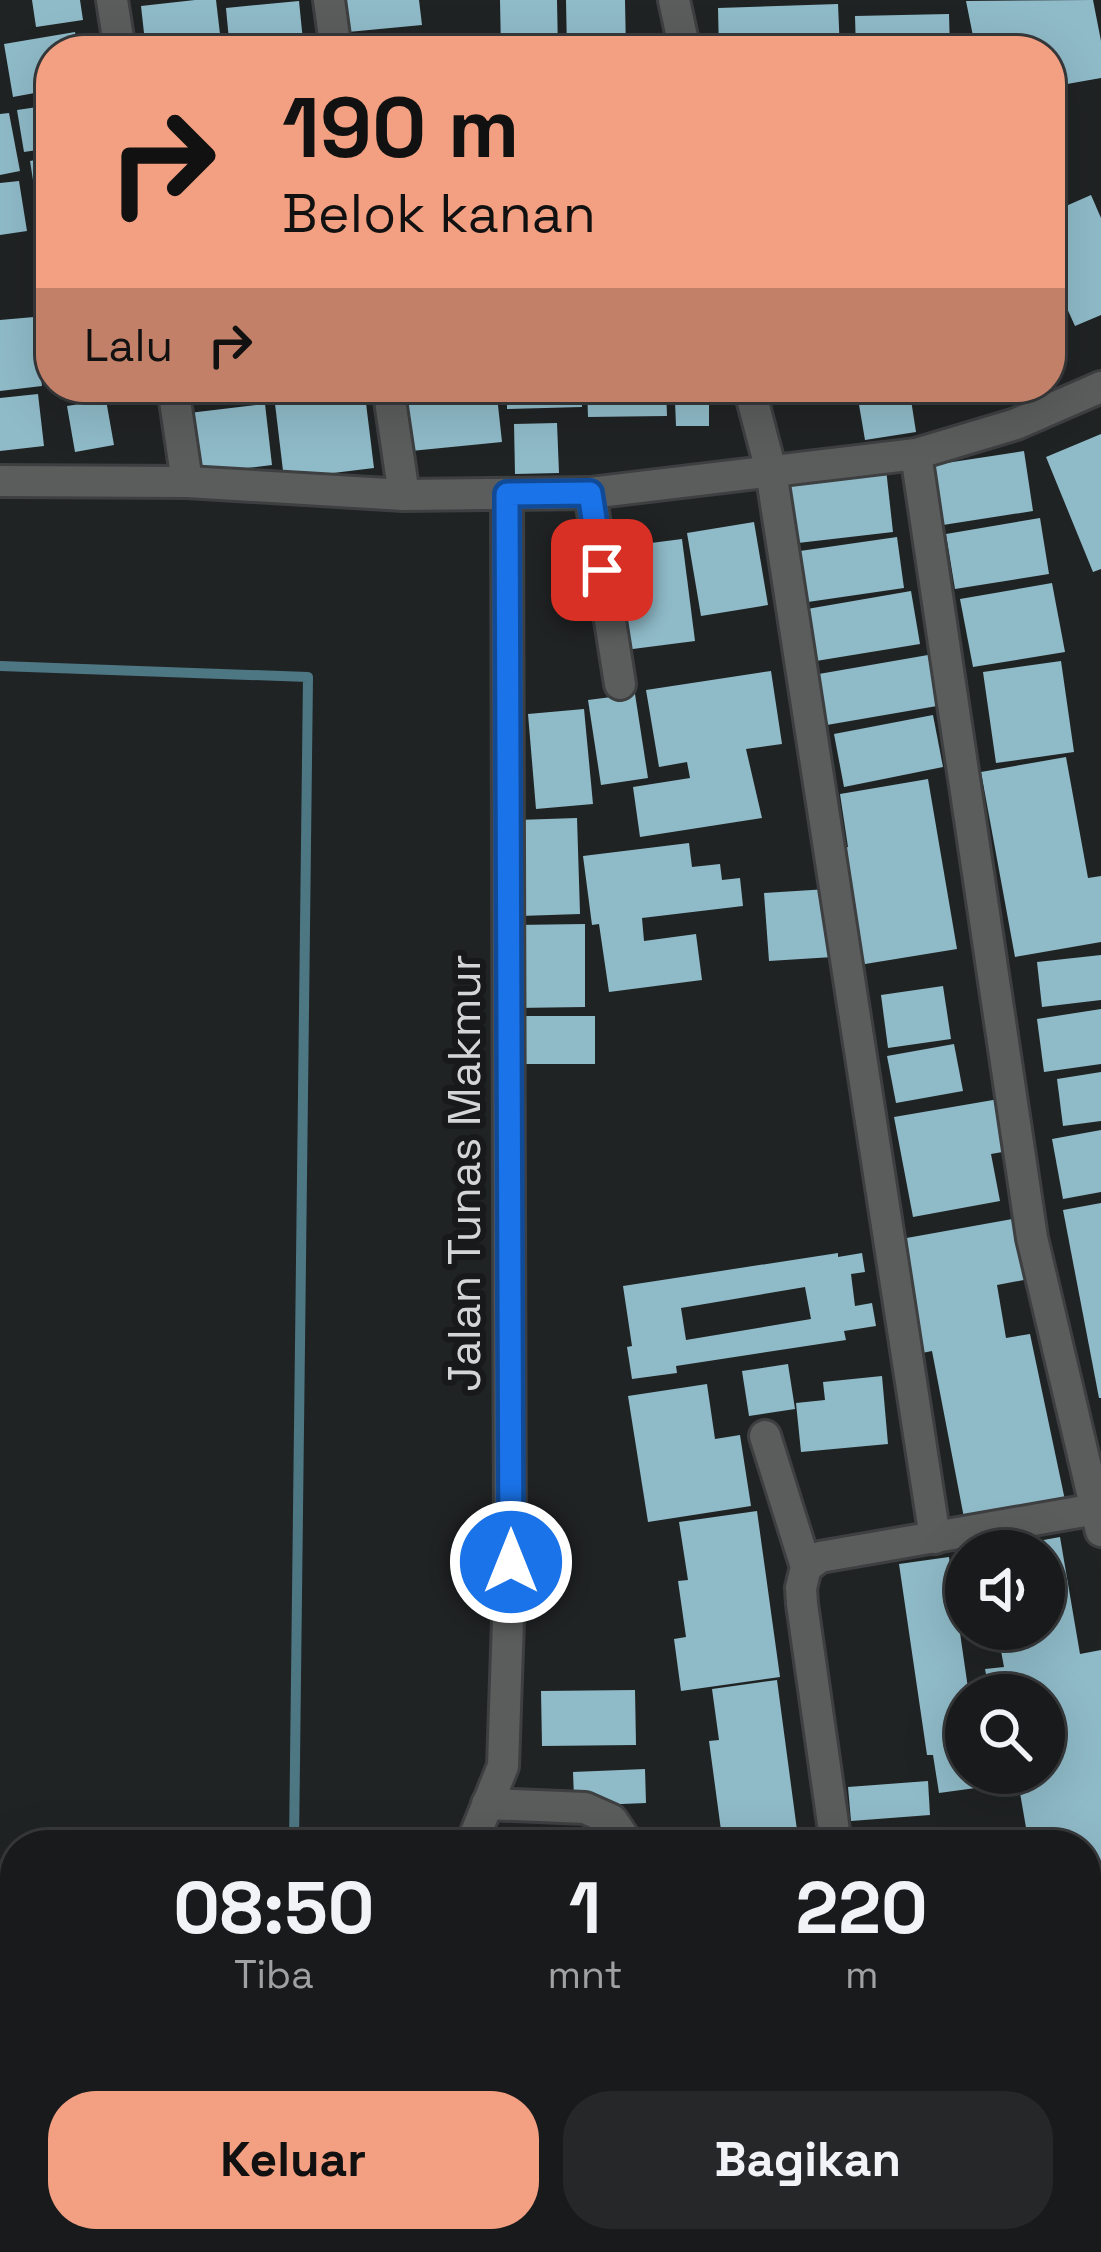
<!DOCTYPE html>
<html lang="id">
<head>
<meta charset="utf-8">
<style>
	:root { --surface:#181a1b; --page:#252728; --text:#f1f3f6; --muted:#9fa1a3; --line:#36383a; --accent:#f3a082 }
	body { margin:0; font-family:"Space Grotesk",sans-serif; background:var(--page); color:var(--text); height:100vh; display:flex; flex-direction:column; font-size:45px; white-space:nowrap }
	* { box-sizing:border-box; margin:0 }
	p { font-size:39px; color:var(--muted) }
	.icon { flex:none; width:66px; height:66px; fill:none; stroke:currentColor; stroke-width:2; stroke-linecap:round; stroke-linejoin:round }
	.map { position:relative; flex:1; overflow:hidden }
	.sheet { position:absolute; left:0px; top:1830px; width:1101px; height:423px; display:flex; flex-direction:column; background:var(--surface); border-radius:48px 48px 0 0; box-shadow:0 12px 48px #0002,0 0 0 3px var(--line) }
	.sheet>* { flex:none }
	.banner { position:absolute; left:36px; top:36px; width:1029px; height:366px; border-radius:48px; box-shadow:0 12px 48px #0002,0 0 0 3px var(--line); background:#f3a082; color:#111; overflow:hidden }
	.buttons { position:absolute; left:945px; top:1530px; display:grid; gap:24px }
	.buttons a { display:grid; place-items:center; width:120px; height:120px; border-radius:50%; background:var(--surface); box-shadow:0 12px 48px #0002,0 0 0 3px var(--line); font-size:60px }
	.pin { position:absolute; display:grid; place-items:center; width:102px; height:102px; color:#fff; margin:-51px; border-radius:24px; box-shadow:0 6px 18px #0006 }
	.me { position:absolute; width:132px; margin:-66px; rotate:0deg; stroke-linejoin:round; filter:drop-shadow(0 0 9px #0008) }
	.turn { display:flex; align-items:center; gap:42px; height:252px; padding:0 48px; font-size:54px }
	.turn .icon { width:156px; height:156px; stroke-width:2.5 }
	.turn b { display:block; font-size:84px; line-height:102px }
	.then { display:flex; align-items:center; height:114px; padding:0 48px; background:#0003; gap:24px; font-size:45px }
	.eta { display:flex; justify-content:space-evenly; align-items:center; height:204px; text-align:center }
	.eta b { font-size:72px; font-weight:600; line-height:84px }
	.action { display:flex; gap:24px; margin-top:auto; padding:24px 48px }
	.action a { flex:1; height:138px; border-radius:48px; background:var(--accent); color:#111; font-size:48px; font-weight:600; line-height:138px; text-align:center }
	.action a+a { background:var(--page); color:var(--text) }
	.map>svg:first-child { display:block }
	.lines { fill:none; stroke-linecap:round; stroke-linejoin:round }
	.stream { stroke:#4e7784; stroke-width:10 }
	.building { fill:#8fbac8; fill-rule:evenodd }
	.minor-casing { stroke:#3d3f40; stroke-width:36 }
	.minor { stroke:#5b5d5d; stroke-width:30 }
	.route-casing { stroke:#114b97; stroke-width:30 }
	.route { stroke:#1a73e8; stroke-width:21 }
	.labels { text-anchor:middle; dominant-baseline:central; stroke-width:12; stroke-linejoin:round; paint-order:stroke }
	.street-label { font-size:45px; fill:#d3d5d6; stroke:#17191a }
</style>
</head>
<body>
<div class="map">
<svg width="1101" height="2252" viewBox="0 0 1101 2252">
	<rect width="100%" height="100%" fill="#202324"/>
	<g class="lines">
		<g class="stream">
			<path d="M0,666L308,677L294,1845"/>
			<path d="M289,2252V2238"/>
		</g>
	</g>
	<g class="building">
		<path d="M32,0H80L83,20L36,27Z"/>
		<path d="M195,0H216L222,51H146L141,6Z"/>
		<path d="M346,0H419L422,25L348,32Z"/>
		<path d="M500,0H557L558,51H501Z"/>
		<path d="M566,0H625L626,51H567Z"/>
		<path d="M1093,0L1101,41V78L1050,87V51H976L966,1Z"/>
		<path d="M299,1L304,51H230L226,8Z"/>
		<path d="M838,4L840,51H719L718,8Z"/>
		<path d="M949,14L950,51H856L855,16Z"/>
		<path d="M75,32L78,51H51V90L13,97L4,44Z"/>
		<path d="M51,105V148L24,152L17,110Z"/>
		<path d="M9,113L20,171L0,175V114Z"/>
		<path d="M51,157V210L38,212L30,161Z"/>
		<path d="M19,181L27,231L0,235V183Z"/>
		<path d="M1091,195L1101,218V315L1075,326L1050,271V213Z"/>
		<path d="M51,221V301H48L36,223Z"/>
		<path d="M34,317L42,386L0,391V320Z"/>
		<path d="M273,387H364L374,468L284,479Z"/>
		<path d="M404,387H496L502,442L411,451Z"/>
		<path d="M507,387H581L582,407L507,409Z"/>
		<path d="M587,387H666L667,416L588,417Z"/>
		<path d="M856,387H909L916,432L865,440Z"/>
		<path d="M38,394L44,446L0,451V398Z"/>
		<path d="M106,400L114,445L75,452L67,406Z"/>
		<path d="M709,400V426H676L675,401Z"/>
		<path d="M265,404L272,465L196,474L189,413Z"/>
		<path d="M557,423L559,473L515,474L514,424Z"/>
		<path d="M1101,434V569L1093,572L1046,457Z"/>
		<path d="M1024,451L1033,511L943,525L933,465Z"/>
		<path d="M886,469L893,532L798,543L790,480Z"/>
		<path d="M1040,518L1049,574L955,589L946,534Z"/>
		<path d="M754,522L768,605L701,616L687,533Z"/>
		<path d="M897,537L904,588L801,603L793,552Z"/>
		<path d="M682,539L695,641L625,650L612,548Z"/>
		<path d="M1052,583L1065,652L973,667L960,599Z"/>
		<path d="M911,591L920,644L816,661L807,609Z"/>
		<path d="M928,655L937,706L821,726L813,675Z"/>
		<path d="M1061,661L1074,752L996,763L983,672Z"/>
		<path d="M771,671L782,744L746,749L762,818L640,837L633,787L690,778L687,762L659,767L646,690Z"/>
		<path d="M635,694L648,778L601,785L588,700Z"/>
		<path d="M584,709L593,804L536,809L528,714Z"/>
		<path d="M933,715L943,767L844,787L834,734Z"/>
		<path d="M1066,757L1088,878L1101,876V942L1015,957L981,772Z"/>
		<path d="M928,779L957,949L859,965L839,849L848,847L840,794Z"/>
		<path d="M577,818L580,914L520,916L517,820Z"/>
		<path d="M689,843L692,867L720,864L722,880L740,878L743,906L642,918L644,941L696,934L702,980L609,992L599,924L592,925L583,856Z"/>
		<path d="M828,889L833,957L769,961L764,893Z"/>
		<path d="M585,924V1007L515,1008V925Z"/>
		<path d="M1101,955V1000L1042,1007L1037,962Z"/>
		<path d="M943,986L951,1039L888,1048L881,995Z"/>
		<path d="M1101,1009V1064L1044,1072L1037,1019Z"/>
		<rect x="522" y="1016" width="73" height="48"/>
		<path d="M954,1044L963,1091L896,1103L887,1056Z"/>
		<path d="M1101,1072V1121L1063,1126L1057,1079Z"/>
		<path d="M999,1099L1008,1151L991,1154L1000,1201L913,1217L894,1117Z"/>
		<path d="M1101,1130V1192L1063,1199L1052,1139Z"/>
		<path d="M1101,1203V1398H1099L1063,1210Z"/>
		<path d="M1018,1218L1029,1279L997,1285L1006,1338L1030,1334L1066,1505L965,1523L932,1351L922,1353L901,1239Z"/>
		<path d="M838,1253V1257L862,1253L865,1272L851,1274L855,1306L872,1303L876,1326L844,1331L846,1340L676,1366L677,1373L632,1379L627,1347L632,1346L623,1286ZM805,1287L811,1319L686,1340L681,1308Z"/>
		<path d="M788,1364L795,1409L749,1416L742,1371Z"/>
		<path d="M882,1376L888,1444L801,1452L796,1403L825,1400L823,1382Z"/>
		<path d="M707,1384L715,1439L740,1435L751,1506L648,1522L628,1396Z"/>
		<path d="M757,1511L780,1677L681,1691L674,1639L686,1637L678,1581L688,1580L679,1522Z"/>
		<path d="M1060,1537L1080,1654L1101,1650V1897L1086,1899V1845H1029L1019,1787L1027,1786L1025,1773H1044V1695H990L985,1669L1004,1667L997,1629H1044V1551L995,1549Z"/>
		<path d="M949,1557L969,1695H966V1773H981L983,1787L939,1793L933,1755H927L899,1564Z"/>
		<path d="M777,1680L799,1845H723L709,1741L719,1740L712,1689Z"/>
		<path d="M635,1690L636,1745L542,1746L541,1691Z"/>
		<path d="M645,1769L646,1803L598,1805V1797L574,1798L573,1772Z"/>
		<path d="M928,1781L930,1815L851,1821L848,1787Z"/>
		<path d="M1101,1901V1943L1086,1946V1904Z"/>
		<path d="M1101,1953V2018L1086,2022V1957Z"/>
		<path d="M1101,2027V2067L1091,2070L1086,2030Z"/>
		<rect x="499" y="2238" width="41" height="14"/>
		<path d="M634,2238H708L709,2252H634Z"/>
		<path d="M730,2238H852L855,2252H733Z"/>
		<path d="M919,2238H973L974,2252H920Z"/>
		<path d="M1061,2242L1062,2252H981V2249Z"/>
	</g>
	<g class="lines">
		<g class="minor-casing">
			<g id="minor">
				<path d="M112,0L120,51"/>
				<path d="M329,0L336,51"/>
				<path d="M674,0L685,51"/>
				<path d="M173,387L187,482"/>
				<path d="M388,387L404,495"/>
				<path d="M749,387L771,471L935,1538"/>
				<path d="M916,454L1032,1238L1101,1531"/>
				<path d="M0,481L187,482L404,495L590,493L916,454L1016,424L1101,387"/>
				<path d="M590,493L620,684"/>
				<path d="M765,1436L806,1567L801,1588L802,1604L836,1845"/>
				<path d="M806,1567L820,1557L1096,1509"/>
				<path d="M487,1804L585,1808L612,1820L629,1845"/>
				<path d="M471,1845L503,1766L510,1562L507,494"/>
				<path d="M1086,2095L1101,2090"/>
				<path d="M1086,2214L1092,2252"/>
				<path d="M473,2238L474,2252"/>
				<path d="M621,2238V2252"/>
				<path d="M891,2238L894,2252"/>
			</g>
		</g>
		<use href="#minor" class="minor"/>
	</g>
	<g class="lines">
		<g class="route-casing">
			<path id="route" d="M511,1562L507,494L590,493L602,570"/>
		</g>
		<use href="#route" class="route"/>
	</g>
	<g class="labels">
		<g class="street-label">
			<text transform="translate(464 1173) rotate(-90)">Jalan Tunas Makmur</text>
		</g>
	</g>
</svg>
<div class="buttons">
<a><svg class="icon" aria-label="sound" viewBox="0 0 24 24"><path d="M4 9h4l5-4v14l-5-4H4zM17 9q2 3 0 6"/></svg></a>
<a><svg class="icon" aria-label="search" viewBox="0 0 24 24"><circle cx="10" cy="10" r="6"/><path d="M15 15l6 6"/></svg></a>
</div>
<div class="pin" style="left:602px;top:570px;background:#d93025"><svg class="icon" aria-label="arrive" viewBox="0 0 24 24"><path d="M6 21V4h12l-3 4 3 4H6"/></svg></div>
<svg class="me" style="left:511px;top:1562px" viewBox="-20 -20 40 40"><circle r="17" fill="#1a73e8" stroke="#fff" stroke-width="3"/><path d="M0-11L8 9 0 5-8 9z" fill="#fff"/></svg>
<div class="banner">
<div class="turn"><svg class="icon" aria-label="right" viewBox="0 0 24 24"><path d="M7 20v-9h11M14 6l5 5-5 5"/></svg><div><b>190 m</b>Belok kanan</div></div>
<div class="then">Lalu<svg class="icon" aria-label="right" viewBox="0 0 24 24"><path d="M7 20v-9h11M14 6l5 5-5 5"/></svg></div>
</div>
<section class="sheet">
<div class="eta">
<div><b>08:50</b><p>Tiba</p></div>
<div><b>1</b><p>mnt</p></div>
<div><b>220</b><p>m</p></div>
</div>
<div class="action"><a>Keluar</a><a>Bagikan</a></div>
</section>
</div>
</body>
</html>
